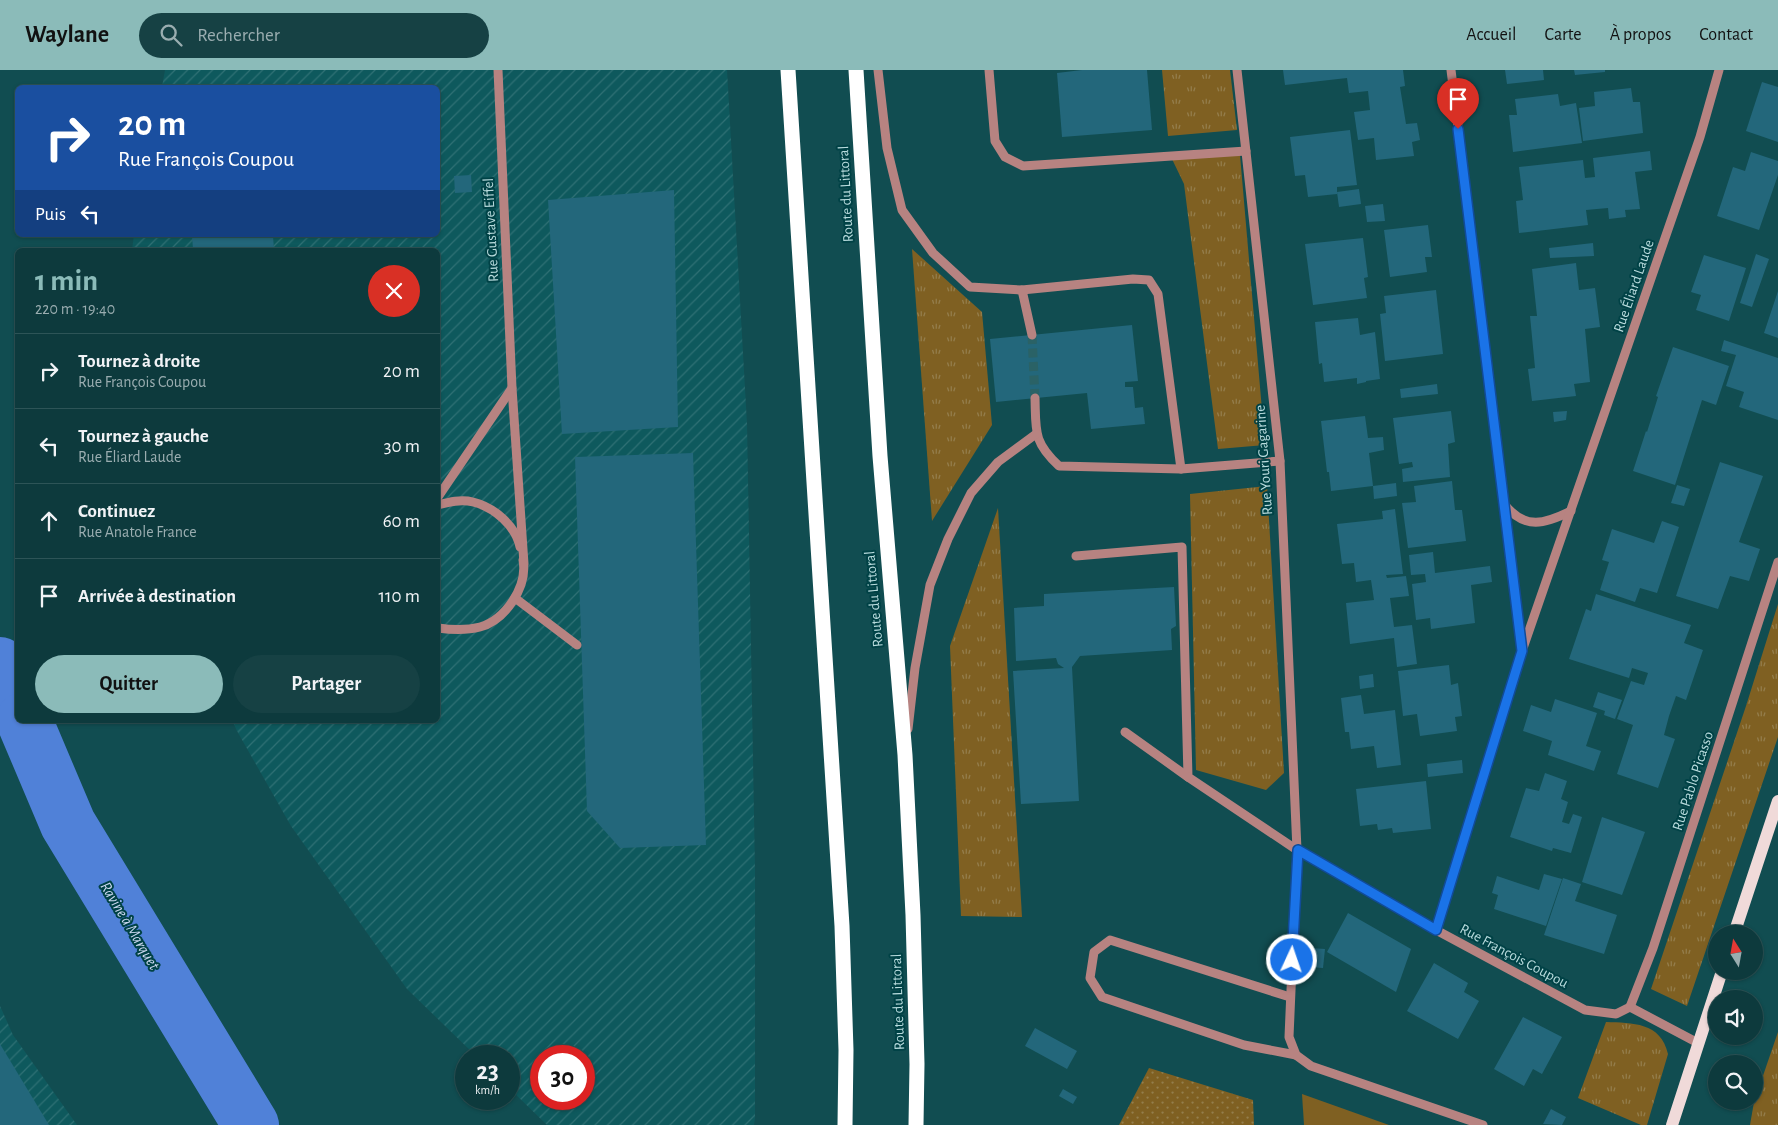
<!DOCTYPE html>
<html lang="fr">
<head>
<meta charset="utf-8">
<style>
	:root { --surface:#0d3a3d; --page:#164144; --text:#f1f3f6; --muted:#9aadb0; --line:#2d5457; --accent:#8bbbb9 }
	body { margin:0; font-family:"Alegreya Sans",sans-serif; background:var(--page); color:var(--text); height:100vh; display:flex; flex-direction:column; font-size:19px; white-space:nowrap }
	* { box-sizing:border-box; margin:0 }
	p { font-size:16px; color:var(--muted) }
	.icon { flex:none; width:28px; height:28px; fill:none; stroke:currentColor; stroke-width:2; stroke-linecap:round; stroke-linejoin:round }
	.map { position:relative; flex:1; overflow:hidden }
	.drawer { position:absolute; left:15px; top:178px; width:425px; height:475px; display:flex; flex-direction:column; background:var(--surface); border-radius:8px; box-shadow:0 1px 4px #0004,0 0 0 1px var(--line) }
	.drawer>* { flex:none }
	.guide { position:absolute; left:15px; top:15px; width:425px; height:152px; border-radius:8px; box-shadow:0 1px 4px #0004,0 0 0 1px var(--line); background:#1a4fa0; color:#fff; overflow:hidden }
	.needle { width:32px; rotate:349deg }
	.tools { position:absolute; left:1708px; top:855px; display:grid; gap:10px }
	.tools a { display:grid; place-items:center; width:55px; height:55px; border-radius:50%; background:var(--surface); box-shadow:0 1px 4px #0004,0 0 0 1px var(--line); font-size:25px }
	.speed { position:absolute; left:455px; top:975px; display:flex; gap:10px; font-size:25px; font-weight:700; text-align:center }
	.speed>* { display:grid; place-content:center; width:65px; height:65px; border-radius:50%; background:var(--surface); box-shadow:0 1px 4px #0004,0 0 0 1px var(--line); line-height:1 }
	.speed small { font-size:12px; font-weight:400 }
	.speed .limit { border:8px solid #d22; background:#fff; color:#111 }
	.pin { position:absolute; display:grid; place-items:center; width:42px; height:42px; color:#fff; margin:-51px -21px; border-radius:50% 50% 50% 0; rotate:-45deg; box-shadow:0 0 5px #0007 }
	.pin .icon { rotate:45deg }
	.me { position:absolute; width:55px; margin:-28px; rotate:3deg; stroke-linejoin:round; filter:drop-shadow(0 0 4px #0008) }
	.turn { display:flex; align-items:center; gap:18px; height:105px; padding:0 20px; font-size:22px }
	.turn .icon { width:65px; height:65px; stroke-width:2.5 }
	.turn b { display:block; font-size:35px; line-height:42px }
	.then { display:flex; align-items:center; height:48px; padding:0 20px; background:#0003; gap:10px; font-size:19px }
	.round { display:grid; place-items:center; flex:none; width:52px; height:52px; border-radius:26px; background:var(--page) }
	.head { display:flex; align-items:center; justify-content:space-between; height:85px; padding:0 20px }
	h1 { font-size:30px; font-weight:700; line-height:38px; color:var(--accent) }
	.button { display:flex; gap:10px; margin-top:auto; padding:10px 20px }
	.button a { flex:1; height:58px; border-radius:30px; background:var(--accent); color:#111; font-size:20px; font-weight:700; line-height:58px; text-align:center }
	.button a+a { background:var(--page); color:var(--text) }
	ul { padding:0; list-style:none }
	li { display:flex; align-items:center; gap:15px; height:75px; padding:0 20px; border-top:1px solid var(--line) }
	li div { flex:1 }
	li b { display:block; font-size:19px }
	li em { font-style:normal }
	header { display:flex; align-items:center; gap:30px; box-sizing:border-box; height:70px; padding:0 25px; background:var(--accent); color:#111 }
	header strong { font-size:24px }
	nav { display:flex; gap:28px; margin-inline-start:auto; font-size:18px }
	.search { width:350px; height:45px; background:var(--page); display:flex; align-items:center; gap:12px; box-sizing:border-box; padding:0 18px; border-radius:28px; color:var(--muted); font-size:19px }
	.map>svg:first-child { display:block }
	.industrial { fill:url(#industrial-furrows); fill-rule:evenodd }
	.grass { fill:url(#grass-tufts) }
	.park { fill:url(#park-dots) }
	.garden { fill:#7f6022 }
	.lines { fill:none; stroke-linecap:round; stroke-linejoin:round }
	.river { stroke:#5081d8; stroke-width:56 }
	.building { fill:#23677b }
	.minor-tunnel { stroke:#2a6266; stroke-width:9; stroke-dasharray:9 4.5; stroke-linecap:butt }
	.minor { stroke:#b78381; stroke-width:9 }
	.major { stroke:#f0dad9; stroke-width:12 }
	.highway { stroke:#fff; stroke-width:15 }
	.route-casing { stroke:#114b97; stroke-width:12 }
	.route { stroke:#1a73e8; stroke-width:9 }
	.labels { text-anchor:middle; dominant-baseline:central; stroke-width:4; stroke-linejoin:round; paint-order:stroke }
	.street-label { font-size:15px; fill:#b8dbdd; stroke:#004246 }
	.water-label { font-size:16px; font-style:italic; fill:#cbd9f0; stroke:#004246 }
</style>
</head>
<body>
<header>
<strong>Waylane</strong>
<div class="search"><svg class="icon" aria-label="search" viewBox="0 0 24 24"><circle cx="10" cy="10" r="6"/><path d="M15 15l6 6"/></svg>Rechercher</div>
<nav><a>Accueil</a><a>Carte</a><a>À propos</a><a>Contact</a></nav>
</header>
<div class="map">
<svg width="1778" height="1055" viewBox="0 0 1778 1055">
	<defs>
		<pattern id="industrial-furrows" width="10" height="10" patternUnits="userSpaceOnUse" patternTransform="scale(1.25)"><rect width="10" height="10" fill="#0e595d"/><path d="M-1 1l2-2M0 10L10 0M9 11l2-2" fill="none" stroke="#2f7074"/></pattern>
		<pattern id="grass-tufts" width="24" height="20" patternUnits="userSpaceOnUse" patternTransform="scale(1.25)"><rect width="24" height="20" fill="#7f6022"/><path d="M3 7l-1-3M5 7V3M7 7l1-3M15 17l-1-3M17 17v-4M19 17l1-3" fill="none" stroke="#947e4c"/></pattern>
		<pattern id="park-dots" width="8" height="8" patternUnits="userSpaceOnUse" patternTransform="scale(1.25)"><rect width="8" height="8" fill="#7f6022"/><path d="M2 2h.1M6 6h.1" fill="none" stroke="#947e4c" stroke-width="1.8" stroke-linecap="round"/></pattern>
	</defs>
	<rect width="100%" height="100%" fill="#114d51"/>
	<g class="industrial">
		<path d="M165,0H727L747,354L755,801V1048L754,1055H547L509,1018V986H476L407,919L291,756L237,661L232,650H438V180H132L134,165H438V18L162,17ZM541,986H584V1029H541Z"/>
		<path d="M0,936L13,965L77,1055H0Z"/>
	</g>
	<g class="grass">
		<path d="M1162,0H1230L1237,60L1168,66Z"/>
		<path d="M1240,85L1265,375L1218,379L1184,114L1172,89Z"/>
		<path d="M912,179L982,242L992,355L932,451Z"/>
		<path d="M1267,416L1284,703L1266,720L1196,700L1190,424Z"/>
		<path d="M998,438L1022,847L961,846L950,576Z"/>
		<path d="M1778,534V667L1687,936L1651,919L1746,636Z"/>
		<path d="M1606,952C1632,953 1661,952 1668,984L1647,1055H1641L1578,1028Z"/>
		<path d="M1778,962V1055H1750L1754,1032Z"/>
	</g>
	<path class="park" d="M1149,998L1253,1030L1254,1055H1119Z"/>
	<path class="garden" d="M1302,1024L1389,1055H1304Z"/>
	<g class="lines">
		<g class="river">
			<path d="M0,595L18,636"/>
			<path d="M24,650L68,754L251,1055"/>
		</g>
	</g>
	<g class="building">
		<path d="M1082,0H1147L1152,60L1062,67L1057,3Z"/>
		<path d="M1283,0H1403L1405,16L1400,17L1406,54L1417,53L1420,70L1412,72L1414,86L1376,90L1374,68L1358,70L1354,42L1370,40L1368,21L1349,23L1347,8L1285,15Z"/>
		<path d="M1505,0H1543L1544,10L1507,14Z"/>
		<path d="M1574,0H1605V2L1575,5Z"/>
		<path d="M1762,12L1778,17V72L1746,61Z"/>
		<path d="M1631,18L1633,32H1640L1643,63L1583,71L1579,38L1595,36L1594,22Z"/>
		<path d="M1558,24L1560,36L1576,33L1582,73L1513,82L1509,45H1517L1515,29Z"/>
		<path d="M1350,60L1357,115L1337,117V124L1308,127L1305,105L1295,106L1290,67Z"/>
		<path d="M1650,81L1652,100L1635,102L1640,139L1625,140L1626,147L1609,149L1608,138L1586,140L1588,155L1519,163L1516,131L1523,130L1519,97L1583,90L1585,108L1595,107L1593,88Z"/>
		<path d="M1751,82L1778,91V105L1759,160L1717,146L1733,97L1745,101Z"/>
		<path d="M471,105L472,122L455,123L454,106Z"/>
		<path d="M1359,119L1361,134L1339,137L1337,122Z"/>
		<path d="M674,120L678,357L562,364L548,130Z"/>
		<path d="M1383,134L1385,151L1367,152L1365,136Z"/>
		<path d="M1428,155L1432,187H1425L1427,202L1390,207L1384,160Z"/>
		<path d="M192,165H273L274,180H193Z"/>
		<path d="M1363,168L1368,207L1364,208L1367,228L1313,235L1305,174Z"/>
		<path d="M1593,173L1594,186L1550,188L1549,178Z"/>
		<path d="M1756,184L1769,189L1752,237L1740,233Z"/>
		<path d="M1704,185L1746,198L1729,251L1696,240L1701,225L1691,222Z"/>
		<path d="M1576,193L1579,220L1595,218L1600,257L1585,259L1590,312L1574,314L1576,326L1532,331L1528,299L1535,298L1530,246H1537L1532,199Z"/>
		<path d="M1436,220L1443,284L1385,291L1380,244L1386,243L1384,226Z"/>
		<path d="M1778,221V268L1764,263Z"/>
		<path d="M1358,248L1360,265L1375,262L1380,309L1366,311V312L1357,314V308L1324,312L1322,293L1319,294L1315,252Z"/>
		<path d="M438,252H439L441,283H438Z"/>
		<path d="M1132,255L1138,311L1125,312V317H1133L1135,338L1143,337L1145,354L1091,359L1087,323L996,332L990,269Z"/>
		<path d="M1724,270L1778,288V350L1739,337L1744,322L1726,316L1736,285L1721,281Z"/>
		<path d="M1673,277L1729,296L1716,335L1702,330L1675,415L1633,401L1646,361L1647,362L1658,327L1656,326Z"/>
		<path d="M1437,314L1438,324L1401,328L1400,319Z"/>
		<path d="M1451,341L1455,372L1448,374L1450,407L1403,412L1402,399L1413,397L1412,392L1399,394L1393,348Z"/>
		<path d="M1567,341L1566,350L1554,352L1553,342Z"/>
		<path d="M1365,346L1368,368L1383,367L1384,380L1369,383L1373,416L1396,413L1397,426L1374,429L1373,416L1331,421L1329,402H1327L1321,351Z"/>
		<path d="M693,383L706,775L620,778L587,741L575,387Z"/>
		<path d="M1720,392L1763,406L1739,472L1760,479L1749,511L1730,506L1718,539L1676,526Z"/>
		<path d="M1452,411L1455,440H1462L1466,471L1408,478L1402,433L1416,432L1414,416Z"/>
		<path d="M1677,415L1690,419L1684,436L1671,433Z"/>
		<path d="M1395,439L1403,504L1386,505L1387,508L1406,506L1409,526L1390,528L1394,557L1412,555L1417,594L1397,597L1394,568L1350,574L1346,533L1374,530L1371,510L1356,512L1354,493L1342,494L1337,454L1383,449L1382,441Z"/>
		<path d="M1662,451L1679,457L1657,523L1640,518L1635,532L1600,520L1609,492L1602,490L1612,459L1654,473Z"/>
		<path d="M1433,482L1435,503L1490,496L1492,512L1471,515L1475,553L1431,559L1430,548L1416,550L1412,514L1426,512L1425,504L1411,505L1409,485Z"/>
		<path d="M1174,517L1176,556L1171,559L1172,580L1080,586L1072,597L1079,731L1021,734L1013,601L1064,598L1058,594L1056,588L1016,591L1014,538L1044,536V524Z"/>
		<path d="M1596,524L1691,555L1684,573L1703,580L1686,630L1676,626L1669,646L1664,665L1675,669L1658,718L1617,704L1633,655L1617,649L1631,611L1644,615L1648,603L1632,598L1629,608L1569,589L1586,539L1591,541Z"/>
		<path d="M1449,595L1451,615L1458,613L1462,646L1455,647L1457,661L1420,666L1417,644L1403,646L1398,601Z"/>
		<path d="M1373,604L1374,617L1360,619L1359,606Z"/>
		<path d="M1598,622L1622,630L1615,649L1604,645L1605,641L1593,637Z"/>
		<path d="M1361,625L1364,644L1395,640L1401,695L1377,698L1374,676L1351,679L1349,662H1345L1341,628Z"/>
		<path d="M1555,629L1597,643L1586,676L1601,681L1594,701L1548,685L1552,671L1523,661L1531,635L1551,642Z"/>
		<path d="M1462,690L1463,703L1428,707L1427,694Z"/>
		<path d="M1545,703L1567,711L1561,729L1568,732L1562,752L1569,754L1573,744L1582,747L1571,783L1553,778L1552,781L1510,767L1526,718L1539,721Z"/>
		<path d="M1426,711L1431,759L1393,763L1392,758L1378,760L1377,754L1360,756L1356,719Z"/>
		<path d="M1602,747L1645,762L1622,825L1582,812Z"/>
		<path d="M1544,804L1562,809L1546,856L1494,839L1498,825L1492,823L1497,806L1539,820Z"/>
		<path d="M1563,808L1581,814L1575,831L1617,845L1604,884L1544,865Z"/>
		<path d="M1348,843L1411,879L1396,922L1327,882Z"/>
		<path d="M1311,878L1325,879L1323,898L1309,897Z"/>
		<path d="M1434,893L1468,913L1464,922L1479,931L1458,969L1407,941Z"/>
		<path d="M1523,947L1562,967L1542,1004L1533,999L1524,1016L1494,999Z"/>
		<path d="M1035,958L1077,981L1067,999L1025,976Z"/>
		<path d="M0,974L49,1055H0Z"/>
		<path d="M1063,1019L1077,1027L1073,1034L1059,1026Z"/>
		<path d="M1551,1039L1566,1047L1562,1055L1543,1054Z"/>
	</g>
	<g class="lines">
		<path class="minor-tunnel" d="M1032,265L1035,328"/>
		<g class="minor">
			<path d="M498,0L512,318L524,494"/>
			<path d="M878,0L887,78L902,140L933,183L970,217L1022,220L1133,209L1149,210L1158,224L1181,399"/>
			<path d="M989,0L995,71L1005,87L1023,96L1246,81"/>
			<path d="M1237,0L1280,391L1297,780L1289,967L1296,985L1311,996L1483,1055"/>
			<path d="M1451,0L1522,578"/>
			<path d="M1022,220L1032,265"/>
			<path d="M1035,328C1036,361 1033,372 1059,396L1181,399L1280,391"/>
			<path d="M438,427L512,318"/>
			<path d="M438,435C449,432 461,429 473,432C494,437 516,456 520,477"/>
			<path d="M1505,435C1525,460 1545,454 1571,441"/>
			<path d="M1076,486L1182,477L1188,707L1297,780L1436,860L1585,940L1616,944L1630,937"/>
			<path d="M515,528L577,575"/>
			<path d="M438,558C452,560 465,561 480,557C505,550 528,517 523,490"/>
			<path d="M908,659L915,598L930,515L948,469L971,423L998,392L1036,364"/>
			<path d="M1125,662L1188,707"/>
			<path d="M1436,860L1522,581L1700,67L1719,0"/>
			<path d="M1290,927L1110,870L1094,882L1090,908L1102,927L1244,975L1296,985"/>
			<path d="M1630,937L1653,878L1778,492"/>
			<path d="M1630,937L1698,973"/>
		</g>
		<g class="major">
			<path d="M1734,864L1778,731"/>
			<path d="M1672,1055L1722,901"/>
		</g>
		<g class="highway">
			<path d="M788,0L842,856L846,980L845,1055"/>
			<path d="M856,0L880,386L905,685L913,845L917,994L916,1055"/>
		</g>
	</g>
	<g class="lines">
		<g class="route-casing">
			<path id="route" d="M1292,890L1298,780L1436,860L1522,581L1458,59"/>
		</g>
		<use href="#route" class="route"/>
	</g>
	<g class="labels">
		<g class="street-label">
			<text transform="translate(846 124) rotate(-93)">Route du Littoral</text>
			<text transform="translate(491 160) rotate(-93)">Rue Gustave Eiffel</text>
			<text transform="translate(1634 216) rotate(-71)">Rue Éliard Laude</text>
			<text transform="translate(1264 390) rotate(-94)">Rue Youri Gagarine</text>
			<text transform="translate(874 529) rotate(-95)">Route du Littoral</text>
			<text transform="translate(1693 711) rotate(-72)">Rue Pablo Picasso</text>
			<text transform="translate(1514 886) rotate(28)">Rue François Coupou</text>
			<text transform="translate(898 932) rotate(-92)">Route du Littoral</text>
		</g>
		<g class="water-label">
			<text transform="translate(130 856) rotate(59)">Ravine à Marquet</text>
		</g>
	</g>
</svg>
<div class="tools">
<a><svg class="needle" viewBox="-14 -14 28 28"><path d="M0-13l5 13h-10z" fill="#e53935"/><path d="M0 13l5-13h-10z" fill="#9aadb0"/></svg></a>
<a><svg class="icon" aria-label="sound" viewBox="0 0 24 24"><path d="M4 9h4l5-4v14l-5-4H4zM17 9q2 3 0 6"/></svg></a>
<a><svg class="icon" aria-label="search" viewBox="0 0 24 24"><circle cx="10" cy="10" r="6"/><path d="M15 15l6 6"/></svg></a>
</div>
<div class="speed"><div>23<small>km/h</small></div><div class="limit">30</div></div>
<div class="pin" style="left:1458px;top:59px;background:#d93025"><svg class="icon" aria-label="arrive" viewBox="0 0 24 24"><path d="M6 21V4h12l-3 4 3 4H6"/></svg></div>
<svg class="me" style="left:1292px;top:890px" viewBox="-20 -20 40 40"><circle r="17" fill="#1a73e8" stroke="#fff" stroke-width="3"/><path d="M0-11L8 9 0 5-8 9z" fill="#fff"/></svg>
<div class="guide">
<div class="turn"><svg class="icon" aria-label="right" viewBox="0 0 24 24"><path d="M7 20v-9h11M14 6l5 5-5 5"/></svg><div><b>20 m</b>Rue François Coupou</div></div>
<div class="then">Puis<svg class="icon" aria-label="left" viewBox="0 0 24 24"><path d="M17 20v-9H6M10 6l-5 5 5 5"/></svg></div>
</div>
<section class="drawer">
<div class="head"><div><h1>1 min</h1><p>220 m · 19:40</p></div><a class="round" style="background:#d93025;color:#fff"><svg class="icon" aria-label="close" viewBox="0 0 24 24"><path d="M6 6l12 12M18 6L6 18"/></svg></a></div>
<ul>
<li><svg class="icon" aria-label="right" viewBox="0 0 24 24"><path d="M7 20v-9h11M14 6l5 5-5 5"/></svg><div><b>Tournez à droite</b><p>Rue François Coupou</p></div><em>20 m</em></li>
<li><svg class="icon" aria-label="left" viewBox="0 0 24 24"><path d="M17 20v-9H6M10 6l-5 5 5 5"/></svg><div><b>Tournez à gauche</b><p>Rue Éliard Laude</p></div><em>30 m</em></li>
<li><svg class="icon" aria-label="ahead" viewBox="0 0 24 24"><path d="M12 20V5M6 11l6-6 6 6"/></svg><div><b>Continuez</b><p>Rue Anatole France</p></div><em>60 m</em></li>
<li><svg class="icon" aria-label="arrive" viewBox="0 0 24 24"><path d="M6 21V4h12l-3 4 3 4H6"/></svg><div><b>Arrivée à destination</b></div><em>110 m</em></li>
</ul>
<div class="button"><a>Quitter</a><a>Partager</a></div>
</section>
</div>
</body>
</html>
